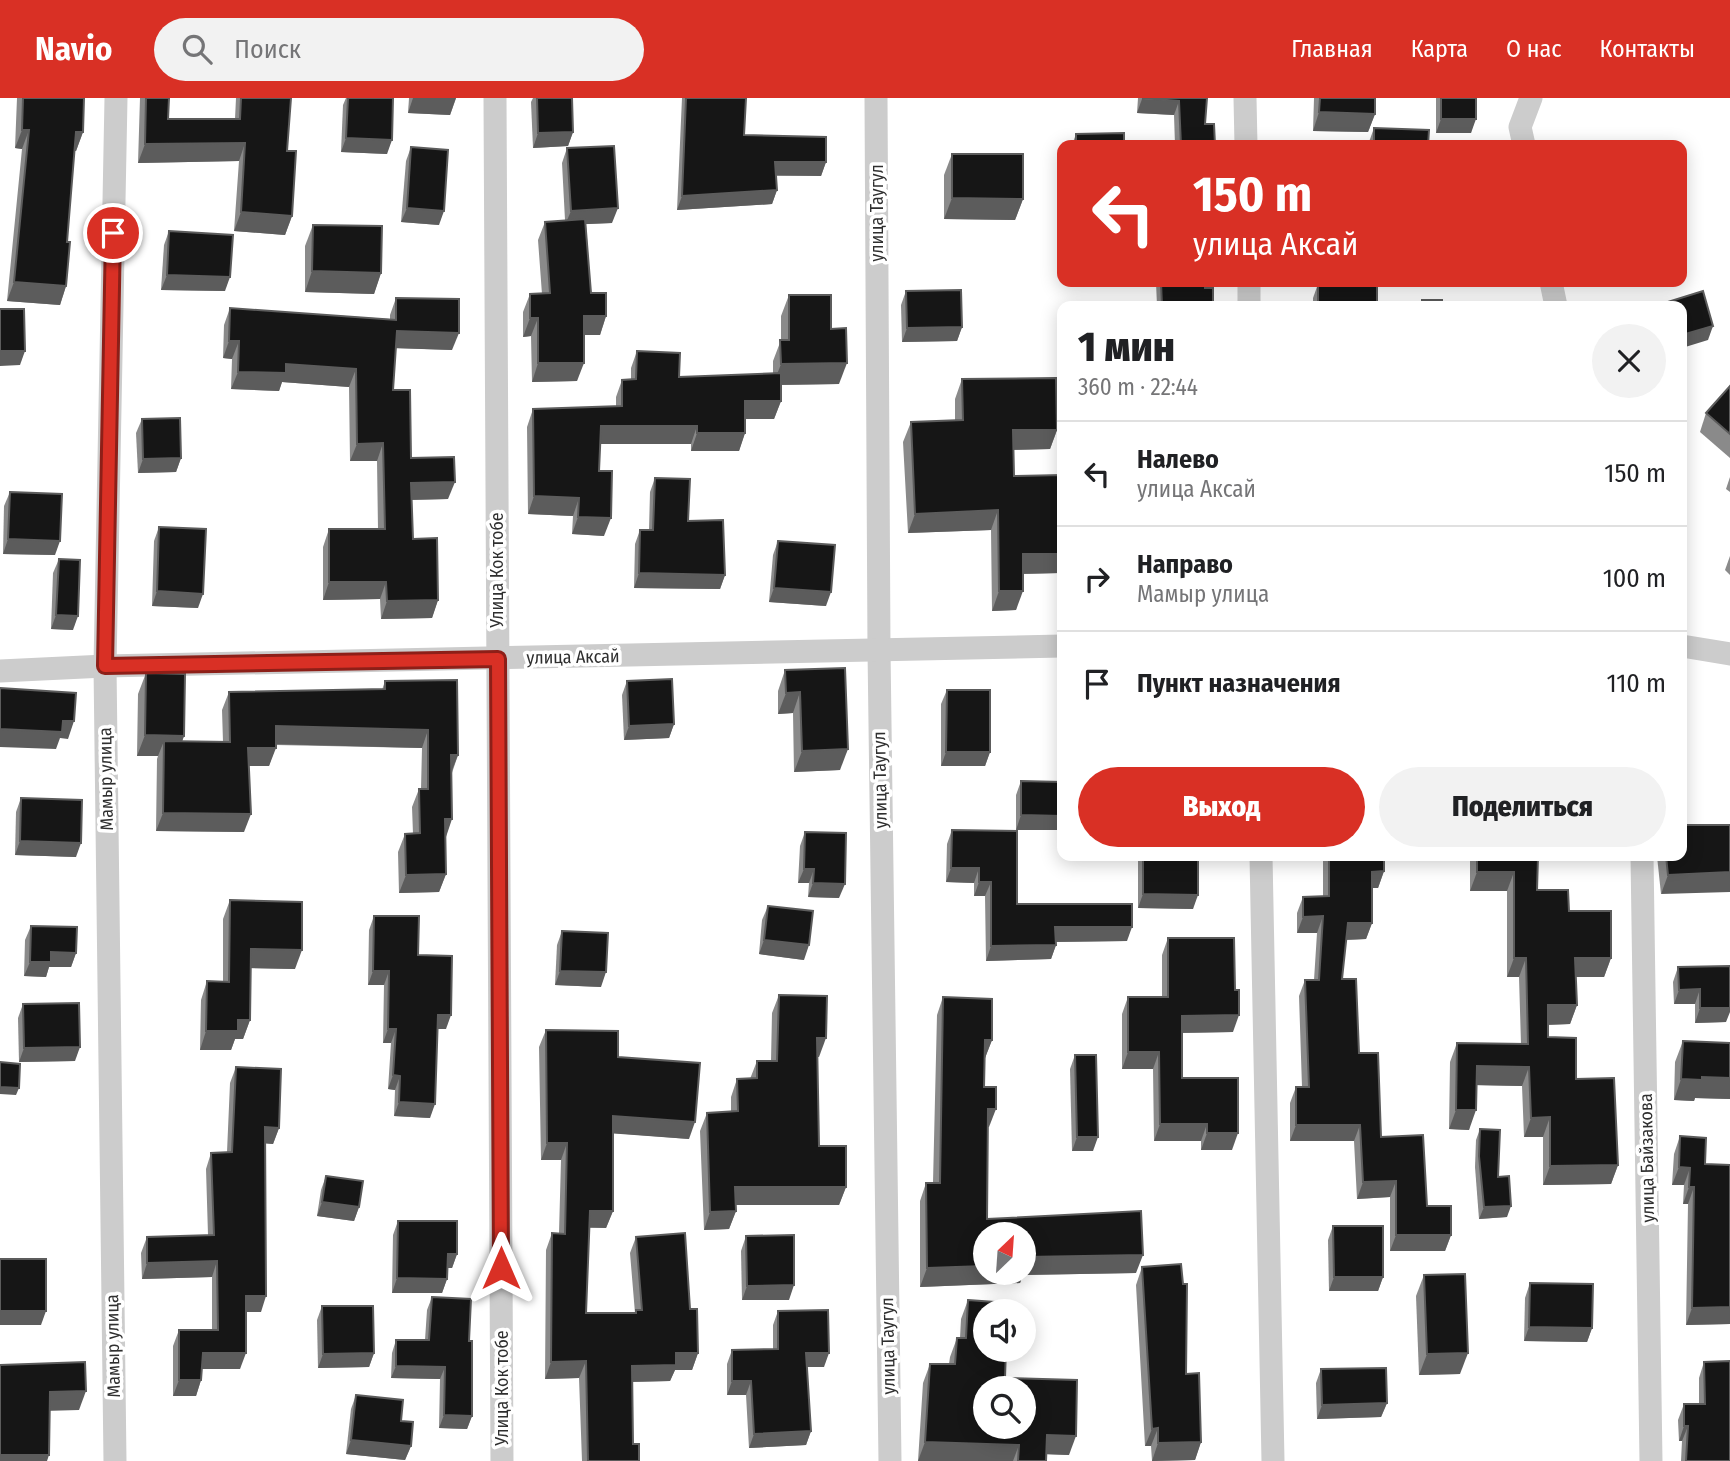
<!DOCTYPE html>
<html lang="ru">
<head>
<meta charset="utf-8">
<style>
	:root { --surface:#fff; --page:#f2f2f2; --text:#202124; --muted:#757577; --line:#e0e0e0; --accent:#d93025 }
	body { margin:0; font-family:"Fira Sans Condensed",sans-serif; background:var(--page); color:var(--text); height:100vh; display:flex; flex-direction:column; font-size:26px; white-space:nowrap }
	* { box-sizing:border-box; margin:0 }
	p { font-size:23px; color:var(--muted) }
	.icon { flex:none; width:38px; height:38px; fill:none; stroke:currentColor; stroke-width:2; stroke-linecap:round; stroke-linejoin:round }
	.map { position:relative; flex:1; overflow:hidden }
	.details { position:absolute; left:1057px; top:203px; width:630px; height:560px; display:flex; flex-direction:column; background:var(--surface); border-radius:14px; box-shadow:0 4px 18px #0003 }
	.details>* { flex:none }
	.hud { position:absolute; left:1057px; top:42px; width:630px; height:147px; border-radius:14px; box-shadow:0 4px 18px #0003; background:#d93025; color:#fff; overflow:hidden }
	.needle { width:46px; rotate:25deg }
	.fabs { position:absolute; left:973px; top:1124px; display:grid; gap:14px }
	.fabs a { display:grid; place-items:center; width:63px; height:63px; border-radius:50%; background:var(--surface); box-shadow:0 4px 18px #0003; font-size:35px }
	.pin { position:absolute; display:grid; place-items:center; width:60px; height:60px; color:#fff; margin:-30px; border:4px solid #fff; border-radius:50%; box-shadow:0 2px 7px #0007 }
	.me { position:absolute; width:77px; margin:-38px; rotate:0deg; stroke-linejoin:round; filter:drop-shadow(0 0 5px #0008) }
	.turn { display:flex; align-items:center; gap:24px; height:147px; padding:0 21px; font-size:32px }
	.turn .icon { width:91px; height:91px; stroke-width:2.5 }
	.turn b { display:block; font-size:49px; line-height:60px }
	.round { display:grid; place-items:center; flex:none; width:74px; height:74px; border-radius:37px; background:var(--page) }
	.overview { display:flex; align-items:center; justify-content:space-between; height:119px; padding:0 21px }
	h1 { font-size:42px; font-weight:800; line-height:52px }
	.action { display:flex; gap:14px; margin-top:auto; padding:14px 21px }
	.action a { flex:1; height:80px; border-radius:42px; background:var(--accent); color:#fff; font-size:28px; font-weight:800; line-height:80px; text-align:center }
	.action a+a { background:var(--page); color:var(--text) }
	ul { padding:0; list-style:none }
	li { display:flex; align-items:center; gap:21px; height:105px; padding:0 21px; border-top:2px solid var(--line) }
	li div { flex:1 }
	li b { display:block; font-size:26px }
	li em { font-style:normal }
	header { display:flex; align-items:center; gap:42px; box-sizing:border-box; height:98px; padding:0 35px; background:var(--accent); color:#fff }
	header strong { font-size:33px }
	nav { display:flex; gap:38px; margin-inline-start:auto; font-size:24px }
	.search { width:490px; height:63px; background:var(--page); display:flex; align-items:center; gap:18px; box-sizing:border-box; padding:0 24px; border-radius:38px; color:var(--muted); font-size:26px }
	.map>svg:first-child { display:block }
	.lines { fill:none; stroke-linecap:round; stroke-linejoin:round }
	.street { stroke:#ccc; stroke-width:23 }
	.wall { fill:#8a8a8a }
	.shaded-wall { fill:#5c5c5c }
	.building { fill:#161616; stroke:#5c5c5c; stroke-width:2; fill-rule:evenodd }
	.route-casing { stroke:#8d1f18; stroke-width:18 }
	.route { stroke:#d93025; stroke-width:12 }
	.labels { text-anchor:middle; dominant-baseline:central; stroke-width:7; stroke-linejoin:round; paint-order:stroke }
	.street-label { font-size:18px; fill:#2f2f2f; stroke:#fff }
</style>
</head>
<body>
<header>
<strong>Navio</strong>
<div class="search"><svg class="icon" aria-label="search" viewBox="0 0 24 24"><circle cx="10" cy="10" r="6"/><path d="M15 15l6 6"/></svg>Поиск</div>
<nav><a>Главная</a><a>Карта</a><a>О нас</a><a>Контакты</a></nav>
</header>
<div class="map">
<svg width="1730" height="1363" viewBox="0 0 1730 1363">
	<rect width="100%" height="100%" fill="#fff"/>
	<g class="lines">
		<g class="street">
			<path d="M495,0L502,1363"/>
			<path d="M876,0L879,552L890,1363"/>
			<path d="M1245,0L1246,47"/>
			<path d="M1524,47L1520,29L1531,0"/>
			<path d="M1249,184V208"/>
			<path d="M1551,184L1556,208"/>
			<path d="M1682,548L1730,556"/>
			<path d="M0,573L105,568L1062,548"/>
			<path d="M1261,758L1273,1363"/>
			<path d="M1642,758L1651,1363"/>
			<path d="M115,1363L105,568L116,0"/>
		</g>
	</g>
	<g class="wall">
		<path d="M17,0H84L83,34L76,53L74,52L67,144L66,188L60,207L7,203L22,51L15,50Z"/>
		<path d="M140,0H169L168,21H235L236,0H291L287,53L292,118L285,137L234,133L239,63L138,65Z"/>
		<path d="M346,0H393L387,56L341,54L343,7Z"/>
		<path d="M409,0H456L450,17L408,15Z"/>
		<path d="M533,0H572L573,34L568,48L533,50L531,4Z"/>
		<path d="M682,0H746L744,37L826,64L821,78H776L777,92L772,106L677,112Z"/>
		<path d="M1138,0H1207L1205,26L1215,47H1175L1174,17L1137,15Z"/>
		<path d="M1314,0H1375V16L1368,34L1313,33Z"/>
		<path d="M1436,0H1476L1471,35H1436Z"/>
		<path d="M1374,30L1428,47H1369V44Z"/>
		<path d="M1076,36L1124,47H1072Z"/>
		<path d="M411,49L439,127L401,124L406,63Z"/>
		<path d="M567,50L612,125L586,126L591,195L606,218L600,237H584L577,283L532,284L531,238L523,239V214L530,196H542L538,142L545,124L565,122L562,65Z"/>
		<path d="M952,56L1023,101L1015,122L944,121V77Z"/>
		<path d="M313,127L381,175L374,196L305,194V148Z"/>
		<path d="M169,133L225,193L161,192L164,147Z"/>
		<path d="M1156,184H1205V190L1213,208H1157Z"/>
		<path d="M1318,186L1377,208H1313V200Z"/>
		<path d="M906,193L962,229L957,243L902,244L901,207Z"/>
		<path d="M789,197L831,231L839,286L781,287V303L774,321H745V335L739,353H691V346H600L599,373L604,438L572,436L573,418L528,416L527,329L533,311L616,308V299L622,282L631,281V270L637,253L679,279L773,276V263L781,242V218Z"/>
		<path d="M396,200L452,252L396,250L393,292L411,360L448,401L412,402L413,441L438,502L432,520L381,521L380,501L323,502V449L329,431H378L377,363H350L349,289L282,284L279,293L231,291L232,261L223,260L224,227L230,210L390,221V217Z"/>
		<path d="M962,281L1057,332L1050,351L1013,352L1014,378L1062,377V469L1060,475L1023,476L1016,512L992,513L991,432L908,435L903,344L911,324L955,322V301Z"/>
		<path d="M1730,288V360L1700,334L1706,315Z"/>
		<path d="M142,321L181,360L176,374L138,375L136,335Z"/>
		<path d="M1730,379V394L1726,391Z"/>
		<path d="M655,380L688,423L725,477L720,491L634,490L635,446L640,432H649L650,394Z"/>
		<path d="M10,394L55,457L3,456L4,408Z"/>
		<path d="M159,429L198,510L152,508L154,443Z"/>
		<path d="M778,443L826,508L769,504L773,457Z"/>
		<path d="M1730,458V477L1725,472Z"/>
		<path d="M59,461L73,532L51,531L53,475Z"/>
		<path d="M845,570L840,672L794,674L793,615L778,616V593L785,572Z"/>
		<path d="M146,575L184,638L182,644H223L222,612L229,594L382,592L385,583L458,657L452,675L445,739L446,776L439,794L399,795L398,754L405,736H413L412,709L419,691H421L422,650L276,647L269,668H249L244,734L156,733L157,661L158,658H137L138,596Z"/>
		<path d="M627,583L674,626L669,640L624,642L622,597Z"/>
		<path d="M947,592L990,654L985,668H941V606Z"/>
		<path d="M1021,683L1062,684L1016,732V697Z"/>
		<path d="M21,700L76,759L15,757L16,714Z"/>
		<path d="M952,732L1017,806L1127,843L1056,844V847L1051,861L986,863L985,798H974V785L946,784L947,746Z"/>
		<path d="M805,734L839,800L808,799L809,785H798L800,748Z"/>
		<path d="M1138,758H1198L1193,811L1138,810Z"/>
		<path d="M1323,758H1384V773L1378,790H1372V825L1366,841L1346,842L1342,881L1359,955L1381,1039L1427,1108L1451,1137L1445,1153H1390V1099L1357,1101L1354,1043H1290V1005L1296,989H1302L1299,898L1305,882H1314L1317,835H1297V815L1303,799H1323Z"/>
		<path d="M1470,758H1538L1537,792L1569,813L1611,860L1604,879H1576L1577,907L1570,926L1548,927V939L1576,981L1618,1067L1611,1086L1543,1087V1039H1524L1522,988L1477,987L1469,1032L1449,1031L1450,964L1457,945L1521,946L1519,879H1507V793H1470Z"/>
		<path d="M1657,758H1682L1661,796Z"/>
		<path d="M230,802L295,871L251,870L250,922L243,941H235L231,952H200L201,902L207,883L223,884V821Z"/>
		<path d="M768,808L804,862L759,856L762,822Z"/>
		<path d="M374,818L418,857L446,931H438L430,1020L394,1018L395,992L388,991L391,945H383L384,887H368L369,832Z"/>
		<path d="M31,828L76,855L71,869H49L46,879L24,878L25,842Z"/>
		<path d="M562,833L601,889L555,887L557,847Z"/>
		<path d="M1168,840L1233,934L1182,935V980L1232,1052H1201V1043H1154L1153,971H1122V916L1128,899H1162V857Z"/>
		<path d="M1730,868L1726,924L1695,925V906H1674L1673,884L1678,869Z"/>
		<path d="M779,897L819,959L817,958L819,1048L846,1089L839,1107H736V1113L729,1131L704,1132L700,1033L707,1015L731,1014V999L737,981H750L757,963H771L772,915Z"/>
		<path d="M943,899L992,942L985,960L984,989L989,1029H988L987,1121L1136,1175L1023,1177L1020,1185L920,1189V1103L926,1085H933L937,917Z"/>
		<path d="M23,906L75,963L19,964L18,920Z"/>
		<path d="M546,932L618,959L689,1041L613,1035V1113L606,1130H589L586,1215H635L630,1155L636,1139L690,1211L698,1255L692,1272H675L670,1283L632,1284L633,1346L639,1363H582L579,1280L545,1281L546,1152L552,1135H559L561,1062H541L539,949Z"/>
		<path d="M1683,943L1730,945V1001L1695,1000L1694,1003L1674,1002L1675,964Z"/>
		<path d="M1075,957L1093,1053H1072L1070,971Z"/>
		<path d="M236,969L279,1030L273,1046L265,1045L261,1214H246L240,1271H202L201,1282L196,1298H173V1248L179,1232H212V1179L142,1181L141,1155L147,1139L208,1137L206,1071L211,1055L227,1054L230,985Z"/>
		<path d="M1480,1031L1498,1079L1507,1119L1479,1121L1475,1069L1476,1042Z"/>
		<path d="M1680,1038L1705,1066L1730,1226L1686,1227L1688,1106H1683L1684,1087H1672L1674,1056Z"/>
		<path d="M326,1078L359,1109L354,1123L317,1118L321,1092Z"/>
		<path d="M398,1123L457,1156L452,1170H447V1181L442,1195H392L393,1137Z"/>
		<path d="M1333,1128L1383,1179L1378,1193H1329L1328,1142Z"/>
		<path d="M746,1138L789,1202H742L741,1153Z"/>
		<path d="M1142,1169L1186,1276L1201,1344L1195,1362L1152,1363L1151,1348H1145L1136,1187Z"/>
		<path d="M1424,1177L1460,1276L1419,1277L1416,1198Z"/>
		<path d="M1530,1185L1592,1230L1587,1244L1524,1243L1525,1200Z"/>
		<path d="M432,1199L469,1243L472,1318L467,1331L439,1330L440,1281L391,1280L392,1255L396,1242H425L427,1212Z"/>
		<path d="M968,1202L1005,1280L1069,1357L1046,1356V1363H918L923,1285L930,1266H949L950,1259L957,1240H960L961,1221Z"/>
		<path d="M322,1208L374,1255L369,1269L318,1270L317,1222Z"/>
		<path d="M778,1213L824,1269H807L811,1333L806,1347L749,1350L746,1297H727V1266L732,1252L773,1251V1227Z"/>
		<path d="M1704,1264L1730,1363H1681L1682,1343H1679L1678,1322L1684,1306H1699V1280Z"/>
		<path d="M1321,1271L1387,1305L1381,1319L1317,1321L1316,1285Z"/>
		<path d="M356,1297L411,1348L405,1362L346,1356L351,1311Z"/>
	</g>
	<g class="shaded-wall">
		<path d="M413,0H456L450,17L408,15Z"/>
		<path d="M1142,1L1179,3L1174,17L1137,15Z"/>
		<path d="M1319,14L1375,16L1368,34L1313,33Z"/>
		<path d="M1441,21H1476L1471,35H1436Z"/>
		<path d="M22,32H29L22,51L15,50Z"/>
		<path d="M76,34H83L76,53L69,52Z"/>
		<path d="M573,34L568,48L533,50L538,35Z"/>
		<path d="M346,40L392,42L387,56L341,54Z"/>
		<path d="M245,45L239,63L138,65L145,46Z"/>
		<path d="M775,64H826L821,78L770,77Z"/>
		<path d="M777,92L772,106L677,112L682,98Z"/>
		<path d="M952,100L1023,101L1015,122L944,121Z"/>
		<path d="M407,110L444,113L439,127L401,124Z"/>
		<path d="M618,110L612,125L565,127L571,113Z"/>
		<path d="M241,114L292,118L285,137L234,133Z"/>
		<path d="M312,173L381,175L374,196L305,194Z"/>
		<path d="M167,177L230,179L225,193L161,192Z"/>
		<path d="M14,184L66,188L60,207L7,203Z"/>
		<path d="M584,218H606L600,237H577Z"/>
		<path d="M530,220H538L531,238L523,239Z"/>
		<path d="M1713,228L1708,242L1682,250V237Z"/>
		<path d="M962,229L957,243L902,244L907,230Z"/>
		<path d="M397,233L459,235L452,252L391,250Z"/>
		<path d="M229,243H239L232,261L223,260Z"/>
		<path d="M0,253H25L20,267L0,268Z"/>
		<path d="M538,265H584L577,283L532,284Z"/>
		<path d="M847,265L839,286L773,287L781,266Z"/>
		<path d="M286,266L356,271L349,289L282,284L279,293L231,291L238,274Z"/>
		<path d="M745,303H781L774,321H739Z"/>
		<path d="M601,328H697L691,346H594Z"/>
		<path d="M1013,332H1057L1050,351L1006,352Z"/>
		<path d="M697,335H745L739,353H691Z"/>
		<path d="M383,345L377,363H350L357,346Z"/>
		<path d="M181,360L176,374L138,375L143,361Z"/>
		<path d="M455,384L448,401L405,402L411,385Z"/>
		<path d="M534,398L579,400L573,418L528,416Z"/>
		<path d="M998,412L991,432L908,435L915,416Z"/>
		<path d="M578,419L611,420L604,438L572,436Z"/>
		<path d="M8,441L60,443L55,457L3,456Z"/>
		<path d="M1023,456H1062V469L1060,475L1016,476Z"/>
		<path d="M639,475L725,477L720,491L634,490Z"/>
		<path d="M329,484H386L380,501L323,502Z"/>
		<path d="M774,490L831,494L826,508L769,504Z"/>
		<path d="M157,493L203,496L198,510L152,508Z"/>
		<path d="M999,493H1023L1016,512L992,513Z"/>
		<path d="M438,502L432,520L381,521L387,503Z"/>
		<path d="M56,517L78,518L73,532L51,531Z"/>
		<path d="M800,594L793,615L778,616L786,595Z"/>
		<path d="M63,623H74L68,641L60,640L56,651L0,649V631Z"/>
		<path d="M674,626L669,640L624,642L629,628Z"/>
		<path d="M276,628L428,632L422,650L269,646Z"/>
		<path d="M145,637L184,638L176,659L164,643L158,658H137Z"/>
		<path d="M248,650H276L269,668H241Z"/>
		<path d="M848,651L840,672L794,674L802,653Z"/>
		<path d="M946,654H990L985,668H941Z"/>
		<path d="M451,657H458L451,675Z"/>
		<path d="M163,715L251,716L244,734L156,733Z"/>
		<path d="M1021,717L1062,718V732H1016Z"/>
		<path d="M445,721H452L446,739H438Z"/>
		<path d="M20,743L81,745L76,759L15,757Z"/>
		<path d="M951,770H979L974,785L946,784Z"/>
		<path d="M804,771H814L809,785H798Z"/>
		<path d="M1384,773L1378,790H1366L1372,774Z"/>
		<path d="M1477,774H1514L1507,793H1470Z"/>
		<path d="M1730,774V794L1661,796L1668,777Z"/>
		<path d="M446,776L439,794L399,795L406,777Z"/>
		<path d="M979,784H991L985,798H974Z"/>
		<path d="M813,785L845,786L839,800L808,799Z"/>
		<path d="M1143,796L1198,797L1193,811L1138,810Z"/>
		<path d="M1323,818L1317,835H1297L1303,819Z"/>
		<path d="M1348,825H1372L1366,841L1342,842Z"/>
		<path d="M1055,829H1132L1127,843L1050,844Z"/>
		<path d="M764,842L809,847L804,862L759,856Z"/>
		<path d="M1056,847L1051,861L986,863L991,848Z"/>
		<path d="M251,851L302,852L295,871L244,870Z"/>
		<path d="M51,854L76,855L71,869H49L46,879L24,878L30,864Z"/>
		<path d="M1514,860H1526L1519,879H1507Z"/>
		<path d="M1575,860H1611L1604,879H1568Z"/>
		<path d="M373,873H389L384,887H368Z"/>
		<path d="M560,873L606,874L601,889L555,887Z"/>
		<path d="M1700,891L1695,906H1674L1679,892Z"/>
		<path d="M1548,907H1577L1570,926L1541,927Z"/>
		<path d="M1700,910H1730V914L1726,924L1695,925Z"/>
		<path d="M438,917H451L446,931H433Z"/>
		<path d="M1239,917L1233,934L1175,935L1182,918Z"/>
		<path d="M238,922H250L243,941H235L231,952H200L206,933Z"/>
		<path d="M388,931H396L391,945H383Z"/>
		<path d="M817,940H826L819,959L810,958Z"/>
		<path d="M985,942H992L985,960Z"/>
		<path d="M80,949L75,963L19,964L24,950Z"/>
		<path d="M1128,954H1159L1153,971H1122Z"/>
		<path d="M1477,968L1529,969L1522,988L1470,987Z"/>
		<path d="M393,977L400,978L395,992L388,991Z"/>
		<path d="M1702,979L1730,980V1001L1695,1000L1694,1003L1674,1002L1681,981Z"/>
		<path d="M0,989L19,990L16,997L0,996Z"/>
		<path d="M399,1004L435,1006L430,1020L394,1018Z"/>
		<path d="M988,1011H996L989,1029H981Z"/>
		<path d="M1456,1012H1476L1469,1032L1449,1031Z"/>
		<path d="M613,1018L695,1024L689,1041L607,1035Z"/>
		<path d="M1550,1019L1543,1039H1524L1531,1020Z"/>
		<path d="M1160,1026H1207L1201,1043H1154Z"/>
		<path d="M1296,1027H1360L1354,1043H1290Z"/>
		<path d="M265,1029L279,1030L273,1046L259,1045Z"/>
		<path d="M1207,1035H1238L1232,1052H1201Z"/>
		<path d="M1077,1039H1098L1093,1053H1072Z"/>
		<path d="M547,1045H567L561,1062H541Z"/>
		<path d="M1618,1067L1611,1086L1543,1087L1550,1068Z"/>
		<path d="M1679,1069L1690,1070L1684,1087H1672Z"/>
		<path d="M1396,1083L1390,1099L1357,1101L1363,1084Z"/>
		<path d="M735,1089H846L839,1107H728Z"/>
		<path d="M1689,1089H1694L1688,1106H1683Z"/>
		<path d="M322,1104L359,1109L354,1123L317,1118Z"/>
		<path d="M1511,1108L1507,1119L1479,1121L1484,1109Z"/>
		<path d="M590,1113H613L606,1130L584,1129Z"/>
		<path d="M736,1113L729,1131L704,1132L710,1114Z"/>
		<path d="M1396,1137H1451L1445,1153H1390Z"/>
		<path d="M448,1156H457L452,1170H442Z"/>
		<path d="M1143,1157L1136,1175L1023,1177L1020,1185L920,1189L927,1170L985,1168V1174H1024V1166L1026,1159Z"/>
		<path d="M217,1163L212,1179L142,1181L147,1165Z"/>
		<path d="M1334,1179H1383L1378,1193H1329Z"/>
		<path d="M397,1180L447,1181L442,1195H392Z"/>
		<path d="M794,1187L789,1202H742L747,1188Z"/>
		<path d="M246,1198H266L261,1214H240Z"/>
		<path d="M1730,1209V1226L1686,1227L1692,1210Z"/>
		<path d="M0,1213H46L41,1227H0Z"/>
		<path d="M1529,1229L1592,1230L1587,1244L1524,1243Z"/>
		<path d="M203,1255H246L240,1271H197Z"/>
		<path d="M374,1255L369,1269L318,1270L323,1256Z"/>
		<path d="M676,1255H698L692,1272H675L670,1283L626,1284L632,1268Z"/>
		<path d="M806,1255H829L824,1269H801Z"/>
		<path d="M1468,1255L1460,1276L1419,1277L1427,1256Z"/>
		<path d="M586,1263L579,1280L545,1281L551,1264Z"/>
		<path d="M396,1268L445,1269L440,1281L391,1280Z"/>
		<path d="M179,1282H201L196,1298H173Z"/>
		<path d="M732,1283H751L746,1297H727Z"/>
		<path d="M86,1293L79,1312L43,1313L50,1294Z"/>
		<path d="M1387,1305L1381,1319L1317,1321L1322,1307Z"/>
		<path d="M444,1317L472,1318L467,1331L439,1330Z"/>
		<path d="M1684,1328H1688L1682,1343H1679Z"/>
		<path d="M1158,1330L1151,1348H1145L1152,1331Z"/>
		<path d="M811,1333L806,1347L749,1350L754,1336Z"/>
		<path d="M1047,1337L1076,1338L1069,1357L1040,1356Z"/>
		<path d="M351,1342L411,1348L405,1362L346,1356Z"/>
		<path d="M925,1344L1019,1347L1013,1363H918Z"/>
		<path d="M1201,1344L1195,1362L1152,1363L1158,1345Z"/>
		<path d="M0,1357H49L47,1363H0Z"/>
	</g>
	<g class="building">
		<path d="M23,0H84L83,34H76L67,144H70L66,188L14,184L29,32H22Z"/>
		<path d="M146,0H169L168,21H240L241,0H291L287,53H296L292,118L241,114L245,45L145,46Z"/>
		<path d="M348,0H393L392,42L346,40Z"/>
		<path d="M537,0H572L573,34L538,35Z"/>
		<path d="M686,0H746L744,37L826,39V64H775L777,92L682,98Z"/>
		<path d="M1142,0H1207L1205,26H1214L1215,47H1181L1179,3Z"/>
		<path d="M1320,0H1375V16L1319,14Z"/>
		<rect x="1441" y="0" width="35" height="21"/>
		<path d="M1374,30L1429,32L1428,47H1374Z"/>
		<path d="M1124,35V47H1076V36Z"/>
		<path d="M614,48L618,110L571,113L567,50Z"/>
		<path d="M411,49L448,52L444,113L407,110Z"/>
		<path d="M952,56H1023V101L952,100Z"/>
		<path d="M585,121L591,195H606V218H584V265H538V220H530V196L550,195L545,124Z"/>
		<path d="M313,127L382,128L381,175L312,173Z"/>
		<path d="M169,133L233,137L230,179L167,177Z"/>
		<path d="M1161,184H1205V190H1213V208H1162Z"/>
		<rect x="1318" y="186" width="59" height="22"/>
		<path d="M961,192L962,229L907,230L906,193Z"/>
		<path d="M1703,193L1713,228L1682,237V208H1655Z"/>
		<path d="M789,197H831V231L846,230L847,265L781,266L780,242H789Z"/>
		<path d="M396,200L459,201V235L397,233L393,292H410L411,360L454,359L455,384L411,385L413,441L437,440L438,502L387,503L386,484H329V431H385L383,345L357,346L356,271L286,266V275L238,274L239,243H229L230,210L396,222Z"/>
		<rect x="1422" y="202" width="20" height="6"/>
		<path d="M0,211H24L25,253H0Z"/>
		<path d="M637,253L680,255L679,279L781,275V303H745V335H697V328H601L599,373H612L611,420L578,419L579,400L534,398L533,311L622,308V282L636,281Z"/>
		<path d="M1056,280L1057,332H1013L1014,378L1062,377V456H1023V493H999L998,412L915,416L911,324L963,322L962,281Z"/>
		<path d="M1730,288V336L1706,315Z"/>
		<path d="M180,320L181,360L143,361L142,321Z"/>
		<path d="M655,380L690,381L688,423L723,422L725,477L639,475L640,432H653Z"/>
		<path d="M10,394L62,396L60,443L8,441Z"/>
		<path d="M159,429L206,431L203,496L157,493Z"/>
		<path d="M778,443L835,447L831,494L774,490Z"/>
		<path d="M59,461L80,462L78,518L56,517Z"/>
		<path d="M845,570L848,651L802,653L800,594L786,595L785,572Z"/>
		<path d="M146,575L185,576L184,638L145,637Z"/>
		<path d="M672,581L674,626L629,628L627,583Z"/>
		<path d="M457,582L458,657H451L452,721H445L446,776L406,777L405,736L420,735L419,691H428V632L276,628V650H248L251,716L163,715L164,643L230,644L229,594L385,591V583Z"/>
		<path d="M0,590L76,595L74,623H63L62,634L0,631Z"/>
		<path d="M947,592H990V654H946Z"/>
		<path d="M1021,683L1062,684V718L1021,717Z"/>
		<path d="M21,700L82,702L81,745L20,743Z"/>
		<path d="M1682,727H1730V774L1668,777L1666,758H1682Z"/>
		<path d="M952,732L1017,733V806H1132V829H1055L1056,847L991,848V784H979V770H951Z"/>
		<path d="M805,734L846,735L845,786L813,785L814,771H804Z"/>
		<path d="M1143,758H1198V797L1143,796Z"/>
		<path d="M1329,758H1384V773L1372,774V825H1348L1342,881H1356L1359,955H1378L1381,1039L1423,1037L1427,1108H1451V1137H1396V1083L1363,1084L1360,1027H1296V989H1309L1305,882H1319L1323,818L1303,819V799L1329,798Z"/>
		<path d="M1477,758H1538L1537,792H1568L1569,813H1611V860H1575L1577,907H1548V939L1576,940V981L1614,980L1618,1067L1550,1068V1019L1531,1020L1529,969L1477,968L1476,1012H1456L1457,945L1528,946L1526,860H1514V774H1477Z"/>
		<path d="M230,802L302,804V852L251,851L250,922H238V933H206L207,883L229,884Z"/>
		<path d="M768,808L813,813L809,847L764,842Z"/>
		<path d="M374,818H419L418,857L452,858L451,917H438L435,1006L399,1004L400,978L393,977L396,931H388L389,873H373Z"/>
		<path d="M31,828L77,829L76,855L51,854V864H30Z"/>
		<path d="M562,833L608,835L606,874L560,873Z"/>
		<path d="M1168,840H1234L1235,892H1239V917L1182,918V980H1238V1035H1207V1026H1160L1159,954H1128V899H1168Z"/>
		<path d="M1730,868V910H1700V891L1679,892L1678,869Z"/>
		<path d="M779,897L827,898L826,940H817L819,1048H846V1089H735L736,1113L710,1114L707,1015L738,1013L737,981L757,980V963H777Z"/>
		<path d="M943,899L992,901V942H985L984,989H996V1011H988L987,1121L1141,1113L1143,1157L1026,1159L1027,1167H1024V1136H985V1168L927,1170L926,1085H940Z"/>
		<path d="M79,905L80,949L24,950L23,906Z"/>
		<path d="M546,932L618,933V959L700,965L695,1024L613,1018V1113H590L586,1215H636V1212H642L636,1139L685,1135L690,1211H697L698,1255H676V1267L632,1268L633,1346H639V1363H588L586,1263L551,1264L552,1135L565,1136L567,1045H547Z"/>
		<path d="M1683,943L1730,945V980L1702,979V982L1681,981Z"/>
		<path d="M1075,957H1096L1098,1039H1077Z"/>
		<path d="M0,964L20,966L19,990L0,989Z"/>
		<path d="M236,969L281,971L279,1030L265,1029L266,1198H246V1255H203L201,1282H179V1232H218L217,1163L147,1165V1139L214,1137L211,1055L232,1054Z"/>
		<path d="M1480,1031L1500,1032L1498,1079L1509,1078L1511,1108L1484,1109L1479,1058Z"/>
		<path d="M1680,1038L1706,1040L1705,1066L1730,1067V1209L1692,1210L1694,1089H1689L1690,1070L1679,1069Z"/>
		<path d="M326,1078L363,1083L359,1109L322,1104Z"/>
		<path d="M398,1123H457V1156H448L447,1181L397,1180Z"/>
		<path d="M1333,1128H1383V1179H1334Z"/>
		<path d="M794,1137V1187L747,1188L746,1138Z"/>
		<rect x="0" y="1161" width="46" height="52"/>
		<path d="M1181,1166L1183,1186H1187L1186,1276L1199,1275L1201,1344L1158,1345V1330L1152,1331L1142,1169Z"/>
		<path d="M1465,1176L1468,1255L1427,1256L1424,1177Z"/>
		<path d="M1530,1185L1593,1186L1592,1230L1529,1229Z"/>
		<path d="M432,1199L471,1201L469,1243H472V1318L444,1317L445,1269L396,1268V1242H429Z"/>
		<path d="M968,1202L1008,1205V1213H985V1251H1006L1005,1280L1077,1282L1076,1338L1047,1337L1046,1363H1018L1019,1347L925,1344L930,1266H955L957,1240H966ZM985,1290H1024V1328H985Z"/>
		<path d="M322,1208H373L374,1255L323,1256Z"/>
		<path d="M828,1212L829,1255H806L811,1333L754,1336L751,1283H732V1252L778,1251V1213Z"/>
		<path d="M1730,1263V1363H1686L1688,1328H1684V1306H1705L1704,1264Z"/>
		<path d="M85,1264L86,1293L50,1294L49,1357H0V1267Z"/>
		<path d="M1386,1270L1387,1305L1322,1307L1321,1271Z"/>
		<path d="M356,1297L403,1302L401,1323L413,1324L411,1348L351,1342Z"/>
	</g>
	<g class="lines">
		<g class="route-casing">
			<path id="route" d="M113,135L105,568L498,561L501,1170"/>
		</g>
		<use href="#route" class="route"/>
	</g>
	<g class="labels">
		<g class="street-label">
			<text transform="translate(877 115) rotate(-90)">улица Таугул</text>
			<text transform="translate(497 472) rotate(-90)">Улица Кок тобе</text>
			<text transform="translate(573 559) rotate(-1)">улица Аксай</text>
			<text transform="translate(106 681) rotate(-91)">Мамыр улица</text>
			<text transform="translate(880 682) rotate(-91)">улица Таугул</text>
			<text transform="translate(1647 1060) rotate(-91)">улица Байзакова</text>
			<text transform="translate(113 1248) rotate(-91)">Мамыр улица</text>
			<text transform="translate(888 1248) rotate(-91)">улица Таугул</text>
			<text transform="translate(502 1290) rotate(-90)">Улица Кок тобе</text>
		</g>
	</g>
</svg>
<div class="fabs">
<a><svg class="needle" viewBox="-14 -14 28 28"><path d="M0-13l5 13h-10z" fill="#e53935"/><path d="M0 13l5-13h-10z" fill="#757577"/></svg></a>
<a><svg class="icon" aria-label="sound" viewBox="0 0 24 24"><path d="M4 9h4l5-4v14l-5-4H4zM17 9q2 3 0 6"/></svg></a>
<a><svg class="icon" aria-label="search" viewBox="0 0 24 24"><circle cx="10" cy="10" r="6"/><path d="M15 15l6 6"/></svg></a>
</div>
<div class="pin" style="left:113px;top:135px;background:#d93025"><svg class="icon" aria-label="arrive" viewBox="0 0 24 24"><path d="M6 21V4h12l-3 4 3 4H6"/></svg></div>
<svg class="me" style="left:501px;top:1170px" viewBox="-20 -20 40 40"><path d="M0-17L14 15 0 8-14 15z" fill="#d93025" stroke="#fff" stroke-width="4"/></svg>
<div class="hud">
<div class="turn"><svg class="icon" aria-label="left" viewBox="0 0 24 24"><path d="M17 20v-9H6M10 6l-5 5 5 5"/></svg><div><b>150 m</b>улица Аксай</div></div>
</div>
<section class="details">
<div class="overview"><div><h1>1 мин</h1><p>360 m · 22:44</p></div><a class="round"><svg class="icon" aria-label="close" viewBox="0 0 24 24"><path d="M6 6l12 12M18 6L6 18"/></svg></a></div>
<ul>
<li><svg class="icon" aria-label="left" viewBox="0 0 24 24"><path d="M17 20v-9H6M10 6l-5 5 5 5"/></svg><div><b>Налево</b><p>улица Аксай</p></div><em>150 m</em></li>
<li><svg class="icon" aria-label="right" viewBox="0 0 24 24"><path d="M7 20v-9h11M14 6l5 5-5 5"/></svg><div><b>Направо</b><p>Мамыр улица</p></div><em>100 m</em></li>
<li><svg class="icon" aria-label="arrive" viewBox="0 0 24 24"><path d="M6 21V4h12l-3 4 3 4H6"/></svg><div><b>Пункт назначения</b></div><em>110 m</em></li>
</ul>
<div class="action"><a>Выход</a><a>Поделиться</a></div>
</section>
</div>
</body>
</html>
